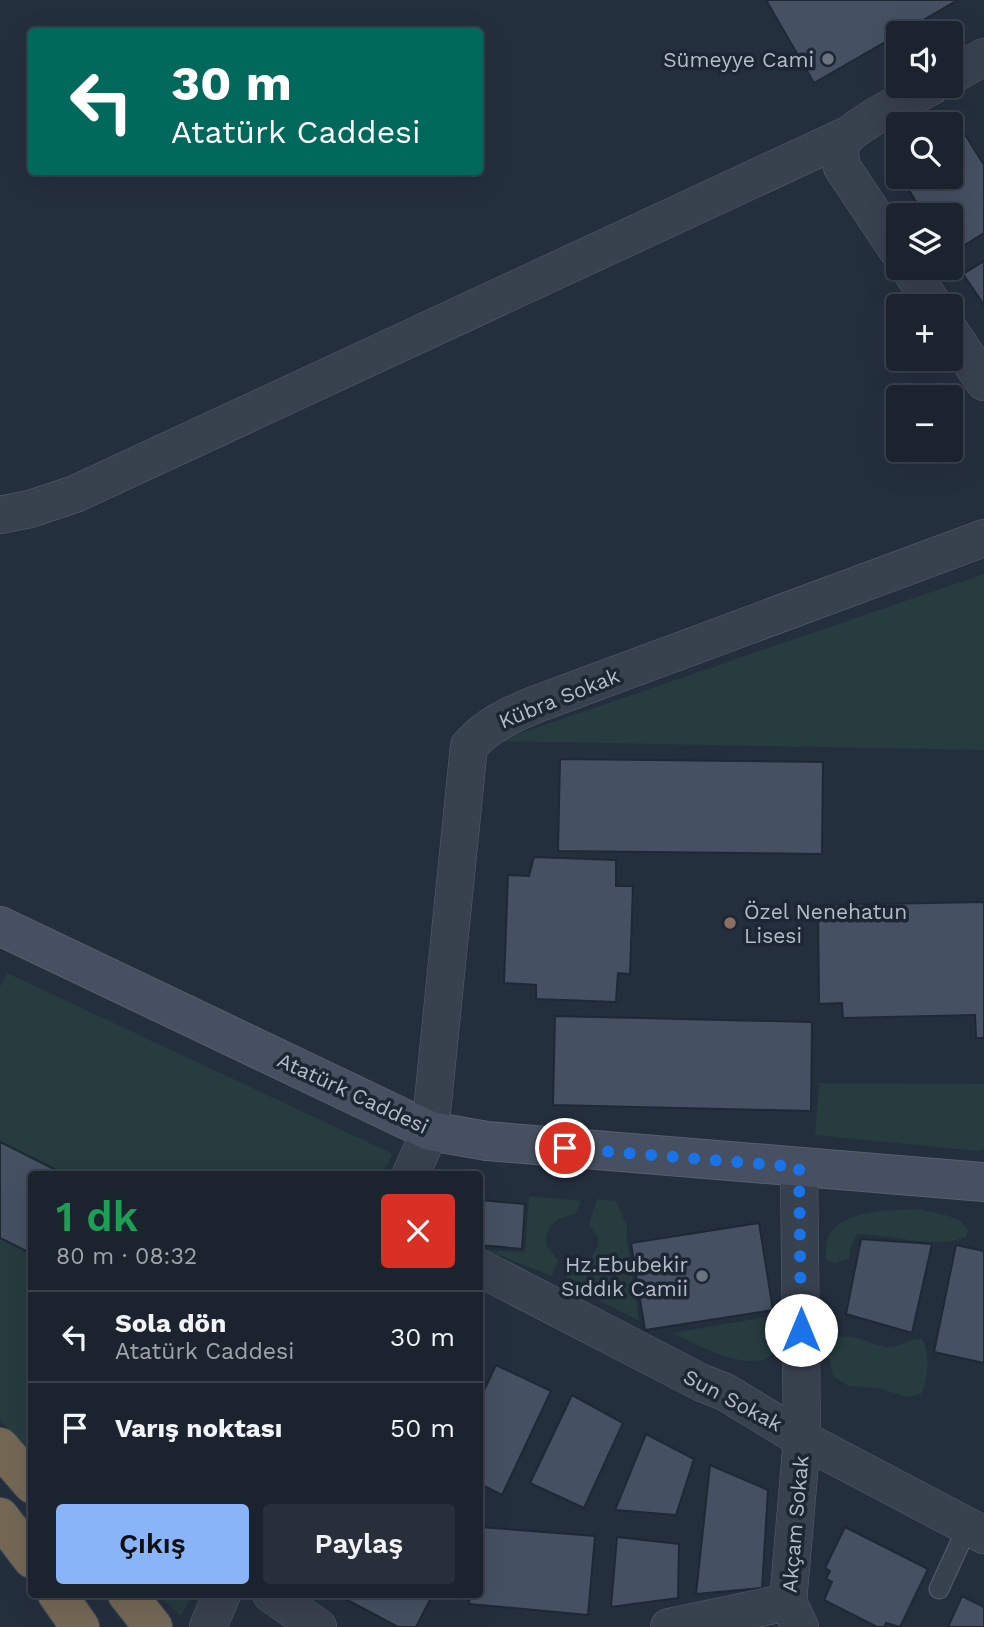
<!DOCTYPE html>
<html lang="tr">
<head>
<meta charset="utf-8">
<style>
	:root { --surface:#1b232e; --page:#282f3a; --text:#f1f3f6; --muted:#a0a4aa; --line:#39404a; --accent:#8ab4f8 }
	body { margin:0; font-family:"Work Sans",sans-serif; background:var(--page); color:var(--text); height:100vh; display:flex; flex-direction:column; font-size:26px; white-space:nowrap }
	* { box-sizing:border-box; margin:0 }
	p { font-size:23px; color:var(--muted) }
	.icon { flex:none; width:38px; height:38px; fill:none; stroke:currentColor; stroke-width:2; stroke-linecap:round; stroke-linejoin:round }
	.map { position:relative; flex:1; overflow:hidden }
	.panel { position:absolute; left:28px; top:1171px; width:455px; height:427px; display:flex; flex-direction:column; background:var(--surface); border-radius:7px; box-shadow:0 7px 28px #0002,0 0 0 2px var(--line) }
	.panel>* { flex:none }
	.hud { position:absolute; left:28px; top:28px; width:455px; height:147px; border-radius:7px; box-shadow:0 7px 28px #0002,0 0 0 2px var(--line); background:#00695c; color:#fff; overflow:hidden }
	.controls { position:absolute; left:886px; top:21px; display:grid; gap:14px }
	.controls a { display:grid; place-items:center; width:77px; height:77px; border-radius:7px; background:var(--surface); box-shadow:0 7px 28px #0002,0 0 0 2px var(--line); font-size:35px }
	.pin { position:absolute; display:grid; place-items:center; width:60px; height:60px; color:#fff; margin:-30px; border:4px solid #fff; border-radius:50%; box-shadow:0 2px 7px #0007 }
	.me { position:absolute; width:77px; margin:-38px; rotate:0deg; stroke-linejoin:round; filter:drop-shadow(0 0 5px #0008) }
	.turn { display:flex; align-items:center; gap:24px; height:147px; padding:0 28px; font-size:32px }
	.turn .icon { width:91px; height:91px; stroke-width:2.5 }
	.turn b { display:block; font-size:49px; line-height:60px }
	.round { display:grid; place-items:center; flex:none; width:74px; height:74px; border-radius:7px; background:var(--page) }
	.summary { display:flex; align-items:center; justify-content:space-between; height:119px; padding:0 28px }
	h1 { font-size:42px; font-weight:600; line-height:52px; color:#1e9e55 }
	.action { display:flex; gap:14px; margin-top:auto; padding:14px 28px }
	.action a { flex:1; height:80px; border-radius:7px; background:var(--accent); color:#111; font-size:28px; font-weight:600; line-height:80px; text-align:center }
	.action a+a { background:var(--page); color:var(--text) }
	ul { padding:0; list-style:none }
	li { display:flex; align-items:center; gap:21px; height:91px; padding:0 28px; border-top:2px solid var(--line) }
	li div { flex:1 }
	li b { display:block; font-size:26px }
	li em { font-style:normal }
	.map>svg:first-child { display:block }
	.green { fill:#263c3f }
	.building { fill:#455162; stroke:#1f2835; stroke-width:2 }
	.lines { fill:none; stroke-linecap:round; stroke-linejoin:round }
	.lane-casing { stroke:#565f6c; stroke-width:21 }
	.street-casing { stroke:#565f6c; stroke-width:38 }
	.secondary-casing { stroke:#565f6c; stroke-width:40 }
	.highway-casing { stroke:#434c59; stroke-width:40 }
	.lane { stroke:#38414e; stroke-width:19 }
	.street { stroke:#38414e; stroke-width:37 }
	.secondary { stroke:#465061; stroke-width:38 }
	.highway { stroke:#746855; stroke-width:38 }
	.route { stroke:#1a73e8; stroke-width:12; stroke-dasharray:0 21.6 }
	.worship-dot { fill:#6b7280; stroke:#1d2633; stroke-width:2.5 }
	.education-dot { fill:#8d6e63; stroke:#1d2633; stroke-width:2.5 }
	.labels { text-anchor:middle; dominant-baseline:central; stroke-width:7; stroke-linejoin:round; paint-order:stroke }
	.poi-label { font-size:21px; fill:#b4bcc9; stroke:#1d2633; text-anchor:end }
	.street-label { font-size:21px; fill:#b4bcc9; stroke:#1d2633 }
</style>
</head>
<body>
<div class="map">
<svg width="984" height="1627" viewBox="0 0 984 1627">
	<rect width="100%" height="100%" fill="#242f3e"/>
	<g class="green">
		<path d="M984,574V750L498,741Z"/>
		<path d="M7,973L393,1154L382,1174H32L31,1456L0,1419V987Z"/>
		<path d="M819,1083L984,1084V1149L978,1151L815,1135Z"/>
		<path d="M529,1196L581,1201L576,1214C556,1218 546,1223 546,1245L558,1260L552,1276L486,1250L525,1252Z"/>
		<path d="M597,1199L616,1201L627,1226V1242L639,1321L563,1282L577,1262L590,1260L598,1245V1238L589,1225Z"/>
		<path d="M919,1209C936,1215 958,1213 968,1230L966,1237C939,1249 888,1235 857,1234L850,1248L849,1258L835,1264L826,1259C826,1252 825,1244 828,1237C842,1208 892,1211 919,1209Z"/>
		<path d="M779,1315C779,1324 781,1334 779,1343C766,1385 695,1343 672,1333Z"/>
		<path d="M848,1336C862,1338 874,1346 888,1347C901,1347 910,1338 922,1339C930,1352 929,1381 921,1394L906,1397L879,1388L848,1386L833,1376L826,1346L834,1338Z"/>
		<path d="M156,1594H193L181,1616Z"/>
	</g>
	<g class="building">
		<path d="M766,0H958L814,83Z"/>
		<path d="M959,125L984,165V233L950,254V215H924L901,177H950V130Z"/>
		<path d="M984,261V305L963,274Z"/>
		<path d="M560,759L823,762L822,854L558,851Z"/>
		<path d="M534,857L616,860V886H633L630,974L618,973L616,1002L536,999V985L504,983L508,875L529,876Z"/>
		<path d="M984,902V1038H976L975,1015L843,1018L842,1003L819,1004L818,905Z"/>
		<path d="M555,1016L812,1022L811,1111L553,1105Z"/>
		<path d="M0,1142L64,1174H32V1254L0,1238Z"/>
		<path d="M480,1200L525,1204L522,1249L480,1245Z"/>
		<path d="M759,1223L773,1310L645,1330L631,1243Z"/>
		<path d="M861,1239L932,1244L912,1333L846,1314Z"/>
		<path d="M956,1245L984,1251V1363L934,1352Z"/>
		<path d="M496,1365L551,1391L502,1495L480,1484V1399Z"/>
		<path d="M572,1395L623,1423L584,1508L530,1483Z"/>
		<path d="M646,1434L694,1459L676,1515L615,1510Z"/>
		<path d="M710,1465L768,1490L762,1588L696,1594Z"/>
		<path d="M480,1527L595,1536L588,1615L469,1604L470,1594H480Z"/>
		<path d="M845,1527L928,1569L900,1627L886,1623L884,1627H877L824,1600L832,1582L826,1579L830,1571L825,1568Z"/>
		<path d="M617,1537L679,1544L678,1598L611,1607Z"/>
		<path d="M336,1594H433L416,1627H398Z"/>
		<path d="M962,1596L984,1607V1627H948Z"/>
	</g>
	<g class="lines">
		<g class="lane-casing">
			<path id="lane" d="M939,1589L967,1528"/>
		</g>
		<g class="street-casing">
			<g id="street">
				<path d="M950,76L984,57"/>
				<path d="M898,251L842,167C841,160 839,152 841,145C848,127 913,96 932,86"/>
				<path d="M909,268L934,306"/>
				<path d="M950,331L984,382"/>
				<path d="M0,515L30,509L75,494L848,135"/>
				<path d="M799,1167L802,1439L788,1602L800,1627"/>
				<path d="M411,1174L430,1131L469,746C488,725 508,716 534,705L984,538"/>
				<path d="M480,1268L702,1383L725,1392L802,1439L984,1535"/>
				<path d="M271,1594L318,1627"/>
				<path d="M208,1627L222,1594"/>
				<path d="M669,1627L788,1602"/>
			</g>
		</g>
		<g class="secondary-casing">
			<path id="secondary" d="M0,926L430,1131L487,1141L984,1182"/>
		</g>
		<g class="highway-casing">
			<g id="highway">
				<path d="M0,1447L32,1484"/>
				<path d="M0,1517L32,1559"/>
				<path d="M57,1594L80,1627"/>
				<path d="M127,1594L153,1627"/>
			</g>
		</g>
		<use href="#lane" class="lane"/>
		<use href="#street" class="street"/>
		<use href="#secondary" class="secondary"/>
		<use href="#highway" class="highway"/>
	</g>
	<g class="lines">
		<path class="route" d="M565,1148L799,1167L801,1330"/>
	</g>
	<g class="worship-dot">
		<circle cx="828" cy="59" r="7"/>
		<circle cx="702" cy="1276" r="7"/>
	</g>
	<circle class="education-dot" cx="730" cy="923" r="7"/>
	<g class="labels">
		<g class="poi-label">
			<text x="814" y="59">Sümeyye Cami</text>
			<text x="744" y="911" text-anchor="start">Özel Nenehatun<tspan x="744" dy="24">Lisesi</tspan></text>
			<text x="688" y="1264">Hz.Ebubekir<tspan x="688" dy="24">Sıddık Camii</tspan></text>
		</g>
		<g class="street-label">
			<text transform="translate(559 698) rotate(-22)">Kübra Sokak</text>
			<text transform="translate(353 1093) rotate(25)">Atatürk Caddesi</text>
			<text transform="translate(733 1400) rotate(28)">Sun Sokak</text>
			<text transform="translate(795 1524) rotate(-85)">Akçam Sokak</text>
		</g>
	</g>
</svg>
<div class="controls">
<a><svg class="icon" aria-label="sound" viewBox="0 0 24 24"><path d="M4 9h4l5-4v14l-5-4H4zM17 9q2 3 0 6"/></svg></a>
<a><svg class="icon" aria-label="search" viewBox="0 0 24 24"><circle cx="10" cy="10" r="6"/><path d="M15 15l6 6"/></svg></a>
<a><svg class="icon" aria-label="layers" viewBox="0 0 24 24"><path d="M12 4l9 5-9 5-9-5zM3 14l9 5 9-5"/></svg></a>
<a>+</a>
<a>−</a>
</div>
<div class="pin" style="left:565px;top:1148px;background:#d93025"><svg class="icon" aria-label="arrive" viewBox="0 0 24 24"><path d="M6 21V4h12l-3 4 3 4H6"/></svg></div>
<svg class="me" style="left:801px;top:1330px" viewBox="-20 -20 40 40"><circle r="19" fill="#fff"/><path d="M0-13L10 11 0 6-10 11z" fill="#1a73e8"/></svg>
<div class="hud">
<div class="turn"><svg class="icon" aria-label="left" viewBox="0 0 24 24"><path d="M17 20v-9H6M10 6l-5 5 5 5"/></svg><div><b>30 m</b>Atatürk Caddesi</div></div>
</div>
<section class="panel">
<div class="summary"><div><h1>1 dk</h1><p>80 m · 08:32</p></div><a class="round" style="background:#d93025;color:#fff"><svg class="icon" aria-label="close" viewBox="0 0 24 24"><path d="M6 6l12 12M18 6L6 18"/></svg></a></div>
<ul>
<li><svg class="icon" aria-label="left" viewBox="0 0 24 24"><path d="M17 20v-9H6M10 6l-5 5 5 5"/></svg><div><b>Sola dön</b><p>Atatürk Caddesi</p></div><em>30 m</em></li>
<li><svg class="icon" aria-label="arrive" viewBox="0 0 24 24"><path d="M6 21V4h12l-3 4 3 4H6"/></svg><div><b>Varış noktası</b></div><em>50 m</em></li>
</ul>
<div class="action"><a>Çıkış</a><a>Paylaş</a></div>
</section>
</div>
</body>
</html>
